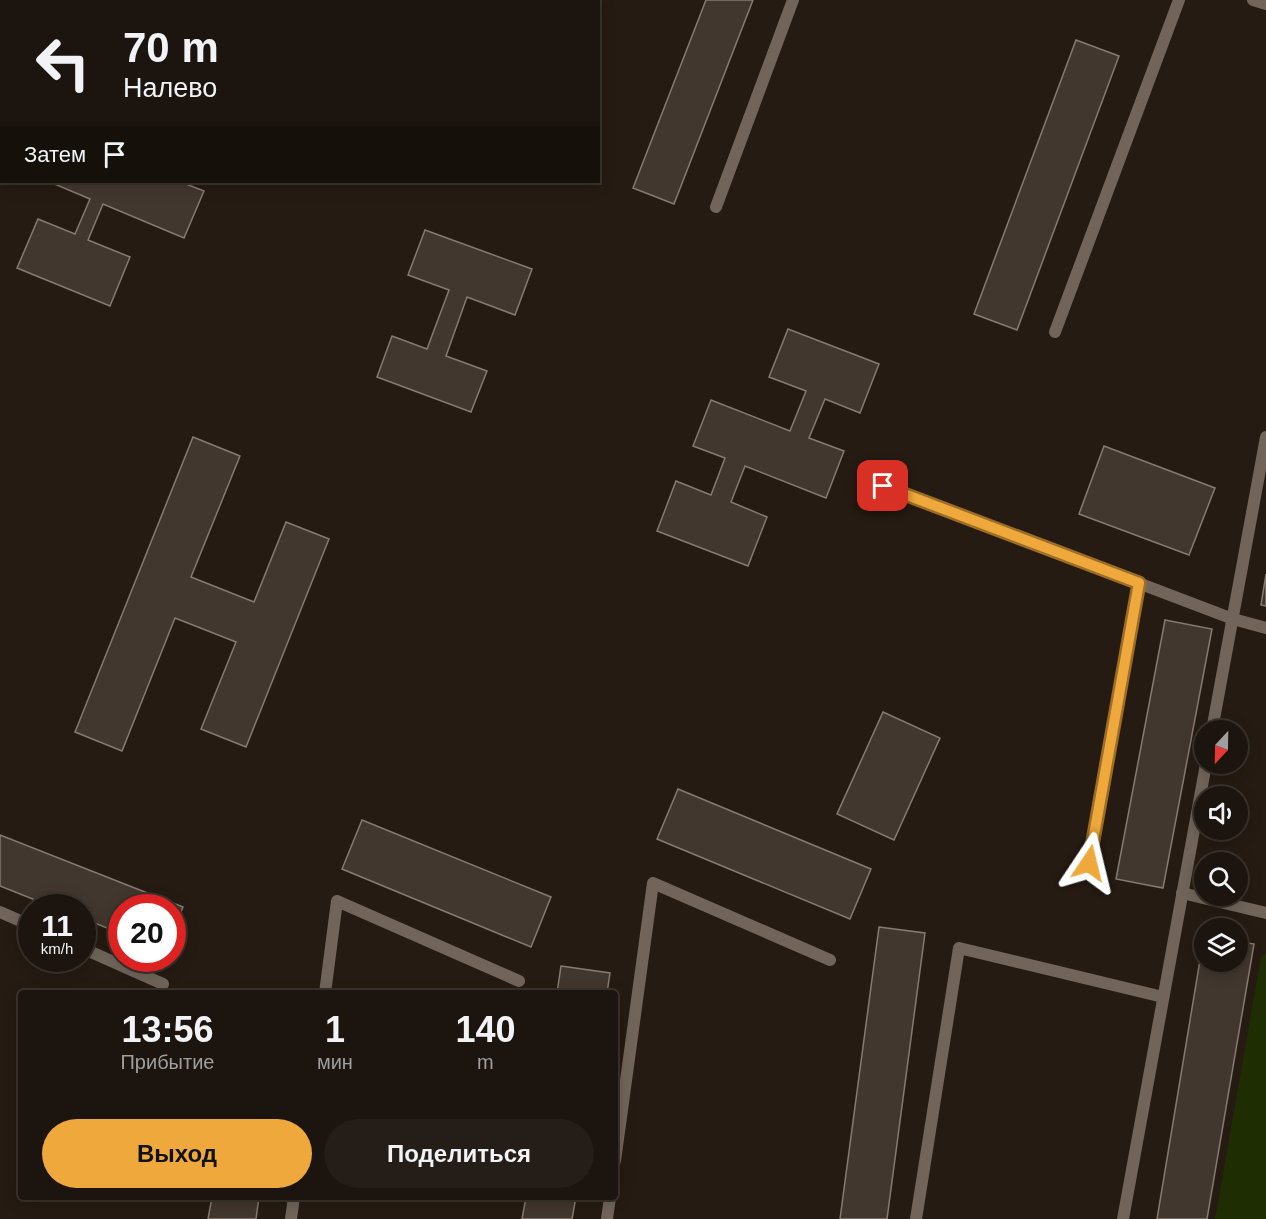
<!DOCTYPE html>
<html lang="ru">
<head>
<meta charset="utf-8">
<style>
	:root { --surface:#1c140e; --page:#251d17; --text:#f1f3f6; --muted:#a09e9e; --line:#3a332e; --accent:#eea83c }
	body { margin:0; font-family:Arial,sans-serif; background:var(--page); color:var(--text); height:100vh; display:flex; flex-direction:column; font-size:22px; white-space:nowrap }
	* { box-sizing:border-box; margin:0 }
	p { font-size:20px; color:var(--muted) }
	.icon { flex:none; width:33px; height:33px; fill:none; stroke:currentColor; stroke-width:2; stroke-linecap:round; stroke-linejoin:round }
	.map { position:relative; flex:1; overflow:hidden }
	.drawer { position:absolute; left:18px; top:990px; width:600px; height:210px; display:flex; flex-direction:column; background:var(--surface); border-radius:6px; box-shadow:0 3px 15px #0003,0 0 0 2px var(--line) }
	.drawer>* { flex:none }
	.top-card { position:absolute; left:0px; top:0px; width:600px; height:183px; box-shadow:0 3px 15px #0003,0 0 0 2px var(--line); background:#1c140e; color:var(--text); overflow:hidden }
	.needle { width:39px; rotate:202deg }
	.controls { position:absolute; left:1194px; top:720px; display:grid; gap:12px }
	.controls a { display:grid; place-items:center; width:54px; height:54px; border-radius:50%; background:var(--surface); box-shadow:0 3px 15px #0003,0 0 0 2px var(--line); font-size:30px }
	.speed { position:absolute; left:18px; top:894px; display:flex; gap:12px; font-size:30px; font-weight:700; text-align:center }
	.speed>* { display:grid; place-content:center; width:78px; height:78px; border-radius:50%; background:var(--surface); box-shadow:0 3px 15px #0003,0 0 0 2px var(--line); line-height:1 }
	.speed small { font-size:15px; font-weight:400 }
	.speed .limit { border:9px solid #d22; background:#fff; color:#111 }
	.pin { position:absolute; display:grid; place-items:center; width:51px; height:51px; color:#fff; margin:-26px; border-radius:12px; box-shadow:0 3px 9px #0006 }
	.me { position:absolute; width:66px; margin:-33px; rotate:10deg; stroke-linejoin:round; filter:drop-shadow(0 0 4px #0008) }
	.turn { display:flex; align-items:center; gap:21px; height:126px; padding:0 24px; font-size:27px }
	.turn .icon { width:78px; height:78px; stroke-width:2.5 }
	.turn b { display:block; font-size:42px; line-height:51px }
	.then { display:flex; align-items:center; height:57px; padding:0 24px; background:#0003; gap:12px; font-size:22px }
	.eta { display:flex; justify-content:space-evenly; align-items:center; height:102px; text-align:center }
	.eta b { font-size:36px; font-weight:800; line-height:42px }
	.button { display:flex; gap:12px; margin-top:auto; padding:12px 24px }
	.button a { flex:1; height:69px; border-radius:36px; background:var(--accent); color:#111; font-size:24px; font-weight:800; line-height:69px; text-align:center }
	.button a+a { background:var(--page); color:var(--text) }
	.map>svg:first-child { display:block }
	.green { fill:#1e2e02 }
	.building { fill:#42372e; stroke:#877a70; stroke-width:1.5 }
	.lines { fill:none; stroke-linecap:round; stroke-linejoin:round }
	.lane { stroke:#71655b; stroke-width:12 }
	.route-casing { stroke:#9b6d27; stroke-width:15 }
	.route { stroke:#eea83c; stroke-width:10 }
</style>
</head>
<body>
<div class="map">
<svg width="1266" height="1219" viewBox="0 0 1266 1219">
	<rect width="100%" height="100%" fill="#251b12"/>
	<path class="green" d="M1266,953V1219H1215L1261,957Z"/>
	<g class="building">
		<rect x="303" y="0" width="51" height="2"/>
		<path d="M706,0H753L674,204L633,188Z"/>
		<path d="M1076,40L1119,56L1017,330L974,314Z"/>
		<path d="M52,182H181L204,191L184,238L103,204L88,240L130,257L110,306L17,268L38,219L75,234L90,199L52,183Z"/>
		<path d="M425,230L532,269L515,315L467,297L446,356L487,371L471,412L377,377L392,336L427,349L449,290L408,275Z"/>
		<path d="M788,329L879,364L860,413L825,399L809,438L844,451L826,498L745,466L731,502L767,517L748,566L657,531L676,481L711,495L725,458L693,446L711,400L790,431L806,391L769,377Z"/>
		<path d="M193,437L240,456L191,577L254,602L286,522L329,539L246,747L201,729L236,642L175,618L122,751L75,732Z"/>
		<path d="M1104,446L1215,488L1189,555L1079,514Z"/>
		<path d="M1266,574V606L1261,605Z"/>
		<path d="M1165,620L1212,629L1163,888L1116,879Z"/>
		<path d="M883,712L940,738L894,840L837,814Z"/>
		<path d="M678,789L871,869L850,919L657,839Z"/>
		<path d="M362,820L551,897L531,947L342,869Z"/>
		<path d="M0,835L183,907L172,934V908H122V934L82,918V908H55L0,886Z"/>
		<path d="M879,927L925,933L887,1219H840Z"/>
		<path d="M1204,936V962H1238V941L1254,944L1207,1219H1157Z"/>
		<path d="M561,966L610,973L607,993H557Z"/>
		<path d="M212,1197H259L256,1219H208Z"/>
		<path d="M526,1197H576L572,1219H522Z"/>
	</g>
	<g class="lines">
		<g class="lane">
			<path d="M1253,0L1266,4"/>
			<path d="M405,2L406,0"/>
			<path d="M716,207L793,0"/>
			<path d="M1055,332L1179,0"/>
			<path d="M883,486L1233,619L1266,628"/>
			<path d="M1212,730L1266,437"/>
			<path d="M1088,863L1139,583"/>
			<path d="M1182,893L1266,913"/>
			<path d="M0,912L32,926"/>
			<path d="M82,948L163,984"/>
			<path d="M325,993L337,901L519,981"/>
			<path d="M615,1161L653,883L830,960"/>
			<path d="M291,1219L294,1197"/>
			<path d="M607,1219L610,1197"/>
			<path d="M916,1219L959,948L1163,997"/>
			<path d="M1123,1219L1206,764"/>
		</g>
	</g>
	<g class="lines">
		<g class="route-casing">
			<path id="route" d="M883,486L1139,583L1089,863"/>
		</g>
		<use href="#route" class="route"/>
	</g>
</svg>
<div class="controls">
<a><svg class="needle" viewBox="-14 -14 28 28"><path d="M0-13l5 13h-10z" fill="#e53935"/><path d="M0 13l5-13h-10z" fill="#a09e9e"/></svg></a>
<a><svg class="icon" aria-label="sound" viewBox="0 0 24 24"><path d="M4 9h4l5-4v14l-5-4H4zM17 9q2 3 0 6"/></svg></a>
<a><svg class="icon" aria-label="search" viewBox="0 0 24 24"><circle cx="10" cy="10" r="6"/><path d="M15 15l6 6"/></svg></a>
<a><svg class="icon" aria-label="layers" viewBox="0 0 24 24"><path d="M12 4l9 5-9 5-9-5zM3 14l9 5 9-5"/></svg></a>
</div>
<div class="speed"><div>11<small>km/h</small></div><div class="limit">20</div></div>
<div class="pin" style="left:883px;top:486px;background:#d93025"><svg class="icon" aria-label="arrive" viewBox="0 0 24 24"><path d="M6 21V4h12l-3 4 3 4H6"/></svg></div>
<svg class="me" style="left:1089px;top:863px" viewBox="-20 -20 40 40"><path d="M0-17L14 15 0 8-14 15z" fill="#eea83c" stroke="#fff" stroke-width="4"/></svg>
<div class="top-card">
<div class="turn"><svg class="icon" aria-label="left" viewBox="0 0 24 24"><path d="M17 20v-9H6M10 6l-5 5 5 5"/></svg><div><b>70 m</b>Налево</div></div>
<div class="then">Затем<svg class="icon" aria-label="arrive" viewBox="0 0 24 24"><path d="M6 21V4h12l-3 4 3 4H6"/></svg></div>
</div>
<section class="drawer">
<div class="eta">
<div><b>13:56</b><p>Прибытие</p></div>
<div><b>1</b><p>мин</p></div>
<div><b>140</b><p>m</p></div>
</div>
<div class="button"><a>Выход</a><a>Поделиться</a></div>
</section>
</div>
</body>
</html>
